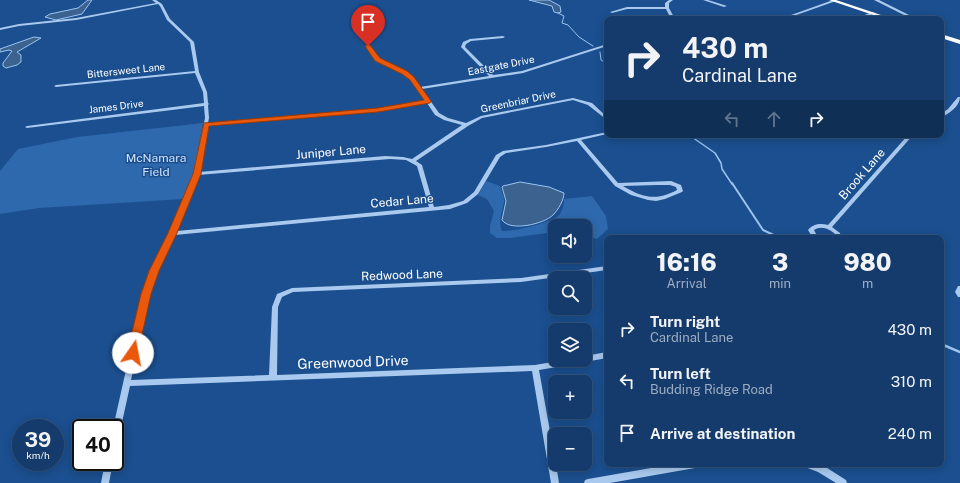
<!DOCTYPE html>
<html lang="en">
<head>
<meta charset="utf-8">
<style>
	:root { --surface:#143b6b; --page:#214673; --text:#f1f3f6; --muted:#9dadc1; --line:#33557e }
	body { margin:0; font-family:"Public Sans",sans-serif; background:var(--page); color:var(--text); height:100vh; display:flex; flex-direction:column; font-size:15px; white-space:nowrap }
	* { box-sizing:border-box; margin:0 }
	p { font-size:13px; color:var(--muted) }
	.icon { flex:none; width:22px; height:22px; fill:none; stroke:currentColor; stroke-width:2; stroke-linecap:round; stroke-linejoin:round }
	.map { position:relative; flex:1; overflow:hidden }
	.panel { position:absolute; left:604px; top:235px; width:340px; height:232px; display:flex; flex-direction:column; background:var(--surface); border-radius:8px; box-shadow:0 2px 10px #0003,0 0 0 1px var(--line) }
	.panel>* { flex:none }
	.banner { position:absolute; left:604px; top:16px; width:340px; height:122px; border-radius:8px; box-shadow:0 2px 10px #0003,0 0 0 1px var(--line); background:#143b6b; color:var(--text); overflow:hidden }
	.buttons { position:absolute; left:548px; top:219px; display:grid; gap:8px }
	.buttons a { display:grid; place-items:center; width:44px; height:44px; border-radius:8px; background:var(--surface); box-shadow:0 2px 10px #0003,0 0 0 1px var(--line); font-size:20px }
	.speed { position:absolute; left:12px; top:419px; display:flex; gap:8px; font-size:20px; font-weight:700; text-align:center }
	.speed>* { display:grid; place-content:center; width:52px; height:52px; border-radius:50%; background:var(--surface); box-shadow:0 2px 10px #0003,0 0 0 1px var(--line); line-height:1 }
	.speed small { font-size:10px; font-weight:400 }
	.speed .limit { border:2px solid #111; border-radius:6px; background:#fff; color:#111 }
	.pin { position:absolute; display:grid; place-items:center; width:34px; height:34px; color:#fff; margin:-41px -17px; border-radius:50% 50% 50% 0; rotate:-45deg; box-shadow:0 0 4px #0007 }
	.pin .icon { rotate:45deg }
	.me { position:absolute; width:44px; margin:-22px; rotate:12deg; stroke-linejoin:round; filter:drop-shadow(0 0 3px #0008) }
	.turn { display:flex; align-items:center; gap:14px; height:84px; padding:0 12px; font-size:18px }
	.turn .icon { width:52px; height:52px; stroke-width:2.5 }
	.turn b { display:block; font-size:28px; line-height:34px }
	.lanes { display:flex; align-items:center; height:38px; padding:0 12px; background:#0003; justify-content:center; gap:20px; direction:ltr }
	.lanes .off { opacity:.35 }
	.eta { display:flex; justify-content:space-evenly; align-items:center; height:68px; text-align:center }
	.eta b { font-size:24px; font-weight:800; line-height:28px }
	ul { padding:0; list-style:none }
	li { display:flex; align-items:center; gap:12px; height:52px; padding:0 12px }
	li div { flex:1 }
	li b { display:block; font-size:15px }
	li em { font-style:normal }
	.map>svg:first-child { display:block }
	.green { fill:#2e69ad }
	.water { fill:#3c6290; stroke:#9cc4f0 }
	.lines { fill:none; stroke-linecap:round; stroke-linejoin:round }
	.stream-far3 { stroke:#9cc4f0; stroke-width:1 }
	.stream-far2 { stroke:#9cc4f0; stroke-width:1.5 }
	.stream-far1 { stroke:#9cc4f0; stroke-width:2 }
	.stream { stroke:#9cc4f0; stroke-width:2.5 }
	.minor { fill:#a9c9ee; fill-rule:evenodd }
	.highway { fill:#fff; fill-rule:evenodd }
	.route { fill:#ea580c; stroke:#983908 }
	.labels { text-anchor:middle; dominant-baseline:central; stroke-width:3; stroke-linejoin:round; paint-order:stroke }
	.far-street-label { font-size:10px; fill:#fff; stroke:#1b4f8f }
	.street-label { font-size:12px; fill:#fff; stroke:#1b4f8f }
	.park-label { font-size:12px; fill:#cfe3fa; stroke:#1b4f8f }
	.near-street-label { font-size:14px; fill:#fff; stroke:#1b4f8f }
</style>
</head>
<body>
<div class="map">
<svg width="960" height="483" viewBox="0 0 960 483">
	<rect width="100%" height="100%" fill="#1b4f8f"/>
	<g class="green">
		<path d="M203,123L193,176L183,199L39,208L0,214V171L18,149L77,137Z"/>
		<path d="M486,181L500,186C501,191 505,198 504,202C502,211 498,222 502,231C515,231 552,223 560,214C563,209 564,204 564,199L592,196L606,216L608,229L597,239L585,235V226L573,225L555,226V228L547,233L510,238H497L490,233V226L494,211L487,199L478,195Z"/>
	</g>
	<g class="water">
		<path d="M88,0H92L82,14L56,20L45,17L50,14L78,8Z"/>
		<path d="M529,0H549L560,6L561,12L558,13L554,12L552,6Z"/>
		<path d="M34,37L41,38L17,52L21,55V62L17,65L6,68L3,66V63L12,51L9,50L0,52V49Z"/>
		<path d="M520,182L549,187L564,193C564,200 558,210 553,215C544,224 510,232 502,220L506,201L502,187L503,186Z"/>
	</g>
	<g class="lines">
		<g class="stream-far3">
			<path d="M558,13L564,16L562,23L568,25L579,37L593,46"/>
			<path d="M600,52L601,60L607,64"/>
		</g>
		<path class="stream-far2" d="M689,135L715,153L721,163L722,169L732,184"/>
		<path class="stream-far1" d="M732,183L763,230L780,238"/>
		<path class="stream" d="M941,344L960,352"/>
		<g class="minor">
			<path d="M152,0H156L162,4L170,19L194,42L199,72L207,92L208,103L209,104L208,105L209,118L208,123L378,109L425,100L411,79L404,74L377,61L366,46L368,45H369L379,59L406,72L413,77L420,87L489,76L461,47L463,42L470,39L503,36L505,37L503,38L471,41L466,44L465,47L493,75L522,71L607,44V46L523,73L422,89L439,113L448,118L466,123L481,116L573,98L592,103L607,117V120L588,105L573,100L482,118L468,126L416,161L422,165L434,207L449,205L463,201L474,192L496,155L503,151L546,145L607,132V134L581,140L618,183L671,181L681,185L683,191L682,192L665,199L656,201L648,200L631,195L615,186L577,141L546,147L506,153L500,157L478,194L467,203L450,209L175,235L157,271L149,294L131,380L269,375L272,307L277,294L292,288L521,278L607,266V270L521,282L293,292L282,297L278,307L277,375L535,365L564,360H585V356L607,352V358L585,362L583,361L580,363L539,370L555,459V464H556L559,483H551L532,371L130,386L119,436L118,438L115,439V428H113L143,294L151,271L170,233L191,183L205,118L204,106L27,128L25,127L27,126L204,103L203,92L195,73L56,87L54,86L56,85L195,71L190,42L167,20L160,6L158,4L76,20L19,26L0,30V28L19,24L76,18L156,3ZM427,103L435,115L444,120L462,125L412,159L403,157L385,156L199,172L208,126L378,111ZM390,159L406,160L417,166L429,207L177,231L197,183L198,175ZM657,185H670L676,187L677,190C656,201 643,198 623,186Z"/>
			<path d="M669,0H673L669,3V8L675,19H671L666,9H627L612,13L610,12L627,7H665V3Z"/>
			<path d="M703,0H708L727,6L724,7Z"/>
			<path d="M833,0L836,1L785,19H780Z"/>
			<path d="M874,0H879L917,19H912Z"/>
			<path d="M872,12L875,13L860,19H855Z"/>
			<path d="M958,97H960C960,106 949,114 941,117V114L948,109Z"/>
			<path d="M741,135H751C749,137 743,137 741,135Z"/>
			<path d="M908,135H913L832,227L840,233L841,238H835V234C830,229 821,225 814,230L816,234L821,238C812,238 812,237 808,230C813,224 820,223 828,225Z"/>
			<path d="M958,286H960V297H958L955,292Z"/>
			<path d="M105,462H113L109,483H101Z"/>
			<path d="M674,464H699L698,467L695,468L610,483H584L585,480L588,479Z"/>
			<path d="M804,464H818L824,466L846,480L847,483H836L818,472L805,467Z"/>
		</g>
		<g class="highway">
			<path d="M829,0H836L893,19H885Z"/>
			<path d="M941,34L960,40V44L941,38Z"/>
		</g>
	</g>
	<path class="route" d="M368,44L370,45L380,58L407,71L414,77L431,101L430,103L378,112L209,126L201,174L177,233L159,271L151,294L138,353L137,356H129L127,353L141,294L149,271L168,233L193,174L204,123L378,108L424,100L410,80L402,74L375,61L365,46Z"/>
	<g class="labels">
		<g class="far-street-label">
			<text transform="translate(501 65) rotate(-11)">Eastgate Drive</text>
			<text transform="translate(126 70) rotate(-6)">Bittersweet Lane</text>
			<text transform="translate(518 101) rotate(-12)">Greenbriar Drive</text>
			<text transform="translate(116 106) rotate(-7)">James Drive</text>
		</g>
		<g class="street-label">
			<text transform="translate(331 152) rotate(-5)">Juniper Lane</text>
			<text transform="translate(862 174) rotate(-49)">Brook Lane</text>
			<text transform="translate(402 201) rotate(-5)">Cedar Lane</text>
			<text transform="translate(402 275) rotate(-2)">Redwood Lane</text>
		</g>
		<g class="park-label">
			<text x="156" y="158">McNamara<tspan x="156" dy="14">Field</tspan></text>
		</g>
		<g class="near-street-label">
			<text transform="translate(353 362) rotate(-2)">Greenwood Drive</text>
		</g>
	</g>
</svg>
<div class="buttons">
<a><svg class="icon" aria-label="sound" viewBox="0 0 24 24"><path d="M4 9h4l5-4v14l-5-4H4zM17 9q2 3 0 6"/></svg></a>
<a><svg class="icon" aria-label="search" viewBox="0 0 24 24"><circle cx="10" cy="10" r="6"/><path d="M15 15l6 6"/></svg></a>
<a><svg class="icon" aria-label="layers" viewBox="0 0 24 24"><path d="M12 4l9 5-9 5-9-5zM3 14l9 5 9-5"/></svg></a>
<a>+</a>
<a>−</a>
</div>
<div class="speed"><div>39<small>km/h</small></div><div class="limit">40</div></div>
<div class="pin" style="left:368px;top:46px;background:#d93025"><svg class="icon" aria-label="arrive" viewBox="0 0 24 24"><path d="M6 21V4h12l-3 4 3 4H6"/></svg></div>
<svg class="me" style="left:133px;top:353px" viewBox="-20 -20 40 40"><circle r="19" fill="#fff"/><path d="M0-13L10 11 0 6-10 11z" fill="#ea580c"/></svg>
<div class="banner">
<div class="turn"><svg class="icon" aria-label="right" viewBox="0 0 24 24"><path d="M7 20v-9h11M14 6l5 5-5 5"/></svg><div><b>430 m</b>Cardinal Lane</div></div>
<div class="lanes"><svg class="icon off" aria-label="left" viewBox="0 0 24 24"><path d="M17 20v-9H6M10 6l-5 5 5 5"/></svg><svg class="icon off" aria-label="ahead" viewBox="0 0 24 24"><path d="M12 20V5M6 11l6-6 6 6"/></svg><svg class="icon" aria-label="right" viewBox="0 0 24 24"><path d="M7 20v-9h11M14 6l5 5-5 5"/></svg></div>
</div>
<section class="panel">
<div class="eta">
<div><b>16:16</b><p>Arrival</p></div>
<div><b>3</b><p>min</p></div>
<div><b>980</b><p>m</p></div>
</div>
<ul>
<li><svg class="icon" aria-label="right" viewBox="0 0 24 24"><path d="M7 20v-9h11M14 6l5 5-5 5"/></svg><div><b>Turn right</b><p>Cardinal Lane</p></div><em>430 m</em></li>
<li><svg class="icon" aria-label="left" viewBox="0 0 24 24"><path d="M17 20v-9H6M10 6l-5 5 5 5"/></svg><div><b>Turn left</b><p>Budding Ridge Road</p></div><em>310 m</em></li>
<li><svg class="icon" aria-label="arrive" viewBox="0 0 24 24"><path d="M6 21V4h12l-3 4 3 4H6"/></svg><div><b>Arrive at destination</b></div><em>240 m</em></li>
</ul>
</section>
</div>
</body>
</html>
